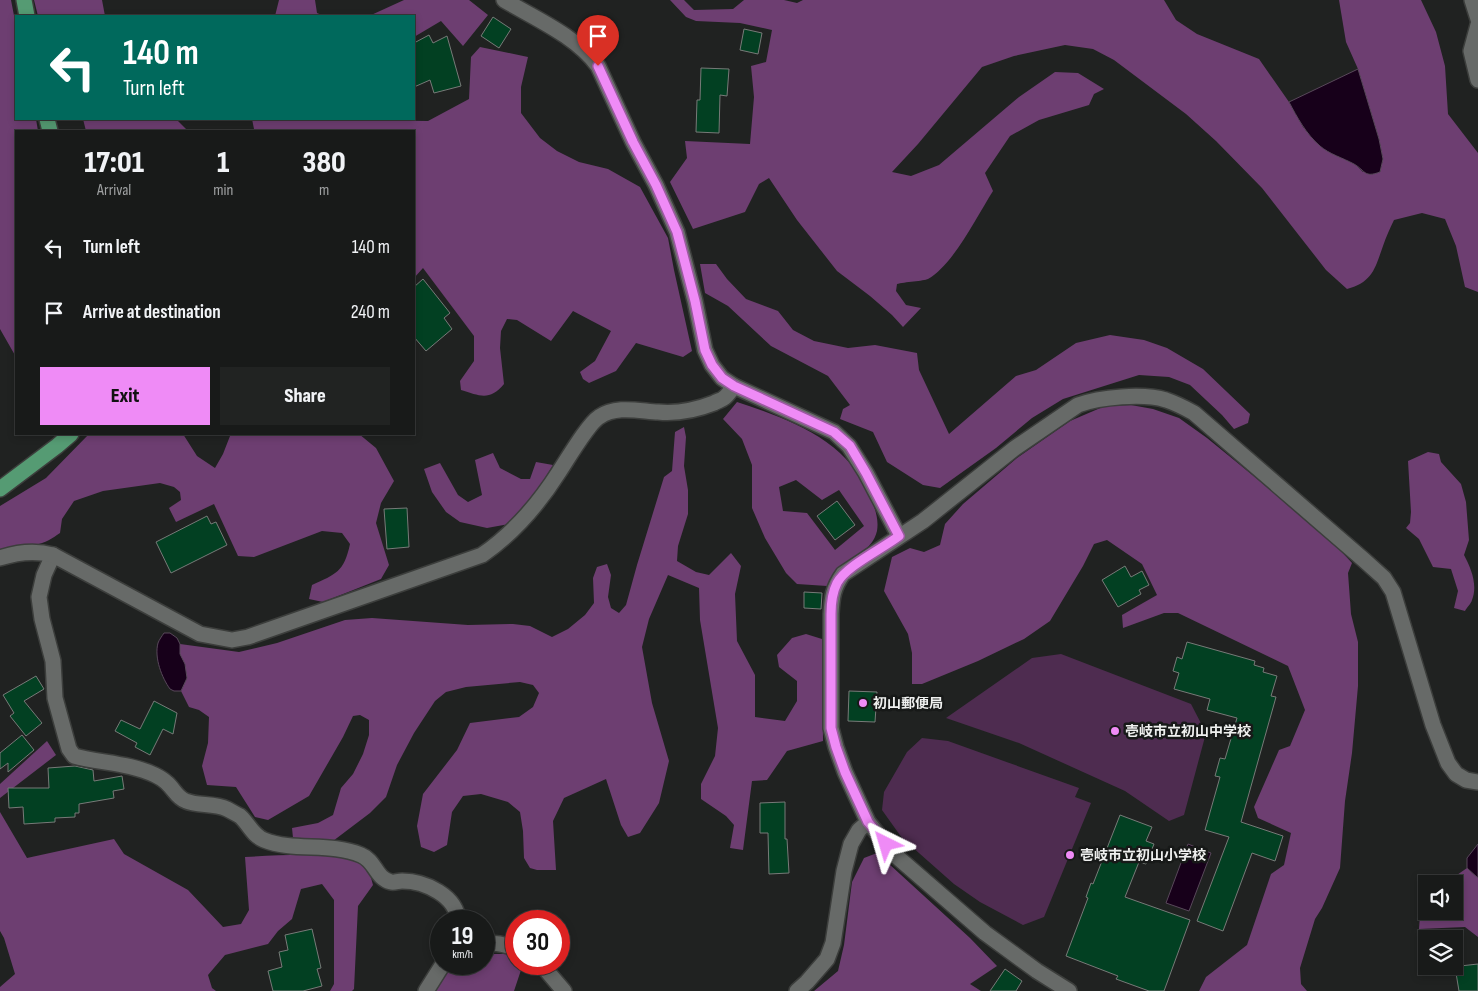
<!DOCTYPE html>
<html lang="en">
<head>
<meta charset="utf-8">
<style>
	:root { --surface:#181a19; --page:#212322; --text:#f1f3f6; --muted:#9fa1a2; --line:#363838; --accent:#ef8bf6 }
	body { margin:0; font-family:"Sofia Sans Condensed","Noto Sans JP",sans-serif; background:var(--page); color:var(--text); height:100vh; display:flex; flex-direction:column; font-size:19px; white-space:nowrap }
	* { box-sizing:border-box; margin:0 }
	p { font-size:16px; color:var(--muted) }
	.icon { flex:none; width:28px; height:28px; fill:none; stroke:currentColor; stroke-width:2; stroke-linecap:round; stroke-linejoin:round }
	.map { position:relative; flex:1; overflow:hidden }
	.panel { position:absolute; left:15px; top:130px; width:400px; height:305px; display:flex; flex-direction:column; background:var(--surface); border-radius:0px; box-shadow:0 2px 8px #0003,0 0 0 1px var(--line) }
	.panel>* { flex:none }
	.top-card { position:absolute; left:15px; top:15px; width:400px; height:105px; border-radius:0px; box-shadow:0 2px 8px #0003,0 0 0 1px var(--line); background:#00695c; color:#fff; overflow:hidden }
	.fabs { position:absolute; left:1418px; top:875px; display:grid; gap:10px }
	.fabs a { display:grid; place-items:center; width:45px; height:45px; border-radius:0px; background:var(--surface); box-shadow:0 2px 8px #0003,0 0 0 1px var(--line); font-size:25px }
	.speed { position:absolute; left:430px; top:910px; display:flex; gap:10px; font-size:25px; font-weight:700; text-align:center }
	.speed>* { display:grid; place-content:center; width:65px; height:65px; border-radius:50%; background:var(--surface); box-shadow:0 2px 8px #0003,0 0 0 1px var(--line); line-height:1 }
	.speed small { font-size:12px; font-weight:400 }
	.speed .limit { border:8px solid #d22; background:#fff; color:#111 }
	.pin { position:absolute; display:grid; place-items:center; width:42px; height:42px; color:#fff; margin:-51px -21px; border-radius:50% 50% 50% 0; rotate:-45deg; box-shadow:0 0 5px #0007 }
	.pin .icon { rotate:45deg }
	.me { position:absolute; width:55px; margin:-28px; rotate:320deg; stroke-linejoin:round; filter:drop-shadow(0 0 4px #0008) }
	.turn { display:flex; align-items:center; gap:18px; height:105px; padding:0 25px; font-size:22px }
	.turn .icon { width:65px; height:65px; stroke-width:2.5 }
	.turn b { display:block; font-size:35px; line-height:42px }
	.eta { display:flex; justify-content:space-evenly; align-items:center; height:85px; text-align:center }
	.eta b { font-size:30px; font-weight:800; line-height:35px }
	.primary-button { display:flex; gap:10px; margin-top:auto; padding:10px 25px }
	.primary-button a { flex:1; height:58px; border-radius:0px; background:var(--accent); color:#111; font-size:20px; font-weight:800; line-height:58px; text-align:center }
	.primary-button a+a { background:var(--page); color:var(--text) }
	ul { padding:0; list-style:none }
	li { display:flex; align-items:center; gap:15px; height:65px; padding:0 25px }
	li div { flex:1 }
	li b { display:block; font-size:19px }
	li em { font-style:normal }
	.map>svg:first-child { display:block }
	.green { fill:#4e2c50 }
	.forest { fill:#6d3e71; fill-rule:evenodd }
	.water { fill:#17001a; stroke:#58485a }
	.building { fill:#024022; stroke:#777a78 }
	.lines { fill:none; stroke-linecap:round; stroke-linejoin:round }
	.minor-casing { stroke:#3c3e3c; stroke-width:18 }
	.major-casing { stroke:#3c3e3c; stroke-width:18 }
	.minor { stroke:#676a68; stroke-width:15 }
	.major { stroke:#559b73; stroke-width:15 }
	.route-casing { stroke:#9b5aa0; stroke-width:12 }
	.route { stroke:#ef8bf6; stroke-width:9 }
	.poi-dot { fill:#ef8bf6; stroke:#171918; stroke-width:2 }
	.labels { text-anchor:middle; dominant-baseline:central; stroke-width:5; stroke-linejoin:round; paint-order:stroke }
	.poi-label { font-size:14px; font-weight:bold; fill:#eff0ef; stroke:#171918; text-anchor:start }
</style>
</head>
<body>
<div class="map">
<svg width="1478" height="991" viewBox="0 0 1478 991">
	<rect width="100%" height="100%" fill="#202221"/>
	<g class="green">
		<path d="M1061,654L1191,704L1206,733L1184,815L1169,821L1125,791L1019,743L946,718L1032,658Z"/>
		<path d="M922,738L948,741L1079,788L1075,797L1091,803L1044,917L1023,925L980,902L954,884L902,838L882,810L884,792L907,752Z"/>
	</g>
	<g class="forest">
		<path d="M0,0H11L16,26V119H36L38,131H16V357L0,329Z"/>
		<path d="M34,0H102L105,16H38Z"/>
		<path d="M279,0H315L317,13L324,16H275Z"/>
		<path d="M404,0H469L488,15L463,46L441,21L414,37V16H369Z"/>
		<path d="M670,0H684L694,10L733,9L744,0H784L797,3L803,0H1164L1176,20L1197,34L1259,59L1289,102L1303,127L1320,146L1356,165L1363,172H1380L1383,159L1379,139L1358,69L1346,42L1339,0H1421L1436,32L1445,66L1448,114L1478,153V292L1465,287L1456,246L1445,219L1422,213L1394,220C1390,228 1386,237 1383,246C1375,268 1373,282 1347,289L1326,270L1262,188L1216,141L1186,114L1114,60L1093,49L1065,45L1014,56L982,67L918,144L892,172L911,176L939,165L1019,97L1055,72L1078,73L1104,89L1094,94L1089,105L1039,120L1010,136L985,173L993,191C977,216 954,264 928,279C924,281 904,282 897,284L896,291L906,305L921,308L903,327L892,315L870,296L837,271L797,220L769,178L759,184L745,212L693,229L670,182L687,158L685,141L750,144L754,97L751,66L766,62L772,30L740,23L696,21L686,17Z"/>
		<path d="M480,47L528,57L521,87V113L540,138L557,151L579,162L608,169L640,187L668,238L674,270L692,351L683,357L636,343L616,371L589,383L583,379L580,372L595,361L611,331L573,311L551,341L517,320L507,319L501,331L500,348L504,384C490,401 480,396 461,390L460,381L474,361V336L423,268L414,278V131H251L254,129L252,119L428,121L469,99L471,57Z"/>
		<path d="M83,119H176L188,131H86Z"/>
		<path d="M700,264H716L727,279L746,299L778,311L793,330L814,341L848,348L875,345L917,353L919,370L949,434L1016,376L1036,370L1076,343L1110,335L1144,340L1167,348L1203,369L1250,414L1248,423L1234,429L1222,415L1190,385L1169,377L1139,375L1063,399L1032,418L996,448L940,488L923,485L887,462L873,432L840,419L843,409L850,405L828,376L771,346L728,306L705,293Z"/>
		<path d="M737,402C791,420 848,440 871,498C875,509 879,519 877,531C872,551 856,553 843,565C836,570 832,579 827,586L797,584L786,573L765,538L752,508V465L742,439L723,419ZM796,480L822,500L839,490L864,526L835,550L807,513L783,511L779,487Z"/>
		<path d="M1131,405L1153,409L1179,418L1207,438L1327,536L1352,563L1348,573L1351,614L1358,642V686L1352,753L1345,801L1340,868L1322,908L1315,919L1300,968L1301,984L1307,991H1199L1206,977L1247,945L1271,874L1284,865L1291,833L1258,818L1254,807L1279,750L1290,746L1305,710L1288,666L1178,613H1164L1123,628L1122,615L1157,595L1142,564L1107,540L1094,544L1083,566L1050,621L1024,639L978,661L922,684H912V653L908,634L884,591L892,557L910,548L924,552L940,545L945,524L963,504L1017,458L1070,421L1105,406Z"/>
		<path d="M684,427L686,437L684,466L688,490V514L678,546L677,561L696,572L709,575L731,553L741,566L735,594L737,641L755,675V717L785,721L797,701V681L779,667L777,655L792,638L806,634L822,639L823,741L787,751L767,780L752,781L743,850L730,848L734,825L726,816L701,799V784L715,756L718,728L700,620L699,588L668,575L649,619L642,647L652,703L669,761L659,803L640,833L628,837L621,825L606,779L564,798L553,821L556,870H537L530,868L524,858L523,831L520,812L508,802L481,794L463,796L452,812L447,845L434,852L421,847L417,826L423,794L457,750L470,723L519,717L533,707L539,693L533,685L520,682L466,687L446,692L435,701L414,733L397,765L386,797L370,813L333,841L293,838L292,828L318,823L333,815L341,788L353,774L363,754L369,735V720L360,715L353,716L343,737L309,796L268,820L255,817L236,787L207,785L202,766L208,743L209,717L199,710L189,707L181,691L187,678L180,654V644L239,652L277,643L345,620L372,618L468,625L513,624L530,626L552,637L568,629L585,615L594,603L593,578L597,567L607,564L611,575L608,597L611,608L619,613L626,605L637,565L664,477L672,471L675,432Z"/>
		<path d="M89,434H183L197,456L215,468L223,454L230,436L235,434H359L376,448L394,481L381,503L376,523L389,565L381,579L323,602L309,599L312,585C336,574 344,572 350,544L342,533L322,531L254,557L238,556L214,504L176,522L169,508L181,500L180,492L174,487L160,483L103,491L74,501L62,519L60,533C53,538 45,543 35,545C23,548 12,546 0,551V506L46,478Z"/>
		<path d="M1428,452L1439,454L1441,462L1461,484L1466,502L1469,540L1464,555C1471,568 1478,585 1472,600C1471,604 1467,607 1465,611L1454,608L1458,591L1451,569L1433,567L1419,539L1406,528L1410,523L1411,512L1408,461Z"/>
		<path d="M493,453L500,468L521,479H530L536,462L553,465L531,501L509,524L487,528L460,522L446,512L432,492L424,469L440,463L458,495L468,502L482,495L475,460Z"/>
		<path d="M47,741L56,755L0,798V784Z"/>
		<path d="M0,812L27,858L114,839L124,854L188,890L223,927L241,924L249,910L245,857C283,855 324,852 362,860L370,874L373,885L358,906L354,989L352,991H330L334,984V900L322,884L301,889L292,919L278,931L268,944L225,955L208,975L212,988L216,991H0V987L15,974L4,938L0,931Z"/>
		<path d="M877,853L970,938L997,966L970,984L981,991H814L838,971L844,945L852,882L864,858Z"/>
		<path d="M1467,868L1478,878V937L1465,927L1419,929L1420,915L1426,906V911H1454V884H1444Z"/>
		<path d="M495,954H511L516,958V964H523L514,991H433L440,977L454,964H484V955Z"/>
	</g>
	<g class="water">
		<path d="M1358,69L1379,139L1383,159L1380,172C1364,178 1366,171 1354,164C1343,158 1329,154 1320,146C1306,134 1297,117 1289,102Z"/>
		<path d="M164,633H170L177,638L180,644V654L185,664L187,678L181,691H174L170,689C162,678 154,658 158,643C159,640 162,636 164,633Z"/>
		<path d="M1188,844L1211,853L1189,911L1166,903Z"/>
		<path d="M1478,844V878L1467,868V858Z"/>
	</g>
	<g class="building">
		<path d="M493,17L511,29L499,48L481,36Z"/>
		<path d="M744,29L762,33L758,54L740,50Z"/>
		<path d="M429,35L433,43L447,36L461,86L434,93L430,80L414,87V43Z"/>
		<path d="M701,68L729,69L727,96L720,95L719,133L696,132L697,100H700Z"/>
		<path d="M423,279L450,313L444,318L452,329L426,351L414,337V287Z"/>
		<path d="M837,501L855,525L835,540L817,516Z"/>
		<path d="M407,508L409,547L387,549L384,509Z"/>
		<path d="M207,516L211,524L216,522L227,545L171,573L156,542Z"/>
		<path d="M1125,566L1131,577L1142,571L1149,585L1139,590L1141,594L1118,607L1102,580Z"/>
		<path d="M804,592L822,593L821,609L804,608Z"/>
		<path d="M1187,642L1255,661L1254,665L1264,668L1263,672L1277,676L1271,696L1276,697L1241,822L1283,836L1275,861L1252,853L1223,931L1197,921L1229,837L1205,830L1220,777L1215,776L1220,758L1225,759L1237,718L1207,710L1210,699L1174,689L1179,673L1173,671L1177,657L1182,659Z"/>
		<path d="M36,676L44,689L24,701L42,723L26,736L10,716L14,713L3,695Z"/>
		<path d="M849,691L877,692L875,722L848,721Z"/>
		<path d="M154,701L177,713L173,734L163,729L150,755L135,747L137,743L115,731L121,720L140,729Z"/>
		<path d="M22,735L34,750L8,772V763L0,769V753Z"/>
		<path d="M75,766L93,770L94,781L122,776L124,789L113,791L114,798L79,804V813H75V817L55,818V822L24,824L23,807L9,808L8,788H49L48,768Z"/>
		<path d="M785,802V839H787L789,873L769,874L768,833H760V803Z"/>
		<path d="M1120,815L1152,827L1146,841L1154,844L1146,864L1139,862L1125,897L1190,920L1164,991H1149L1116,979L1118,976L1066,956L1088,898L1086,897L1091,883L1093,884Z"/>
		<path d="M312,929L321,968L317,969L322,986L303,991H273L268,971L282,967L279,952L288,950L285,935Z"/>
		<path d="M1478,964V991H1459L1456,973H1460V966Z"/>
		<path d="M1005,969L1022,981L1016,991H990Z"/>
	</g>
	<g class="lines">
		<g class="minor-casing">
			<g id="minor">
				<path d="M504,0C536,19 576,36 598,66L633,142L656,185L677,232L695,301L705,350L712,365L722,378L734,386L834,432L849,446L866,473L899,536"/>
				<path d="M1472,0L1478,19"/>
				<path d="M1478,25L1471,51L1478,80"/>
				<path d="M53,555L44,575L39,597L42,619L53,661L55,698L69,749L74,756C100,763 130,763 155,775C159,777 164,780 167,783C174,789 177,798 186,801C197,806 215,803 227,809C231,811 236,814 240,816C249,824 252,835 264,840C294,852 330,842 361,855C376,861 375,878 391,882C394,883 398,881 402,881C425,881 457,896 458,921"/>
				<path d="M0,558C18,552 34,550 53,555L200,634L232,640L248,637L482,555C514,533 538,505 559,472C567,460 588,424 599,417C616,405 639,411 658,412C678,414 696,410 714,403C717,401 722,400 724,398C728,395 731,390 734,386"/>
				<path d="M484,944C494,942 507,945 516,949"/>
				<path d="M541,964L564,991"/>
				<path d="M426,991L443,964"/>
				<path d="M797,991L807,982L827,959L833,943L844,871L851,844L859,830L868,822"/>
				<path d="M1069,991L1037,971L985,933L895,855L868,822L845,772L836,747L831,728V614C832,597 833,588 843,574L923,521L1015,448L1078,405C1100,397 1143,393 1166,400C1175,403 1185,408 1194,413L1364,560L1384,578L1393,592L1433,725L1448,763L1456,774L1466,780L1478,782"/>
			</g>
		</g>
		<g class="major-casing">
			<g id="major">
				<path d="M24,0L27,16"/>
				<path d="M47,119L50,131"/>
				<path d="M0,489L57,446L71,434"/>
			</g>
		</g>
		<use href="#minor" class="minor"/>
		<use href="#major" class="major"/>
	</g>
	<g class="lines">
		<g class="route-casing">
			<path id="route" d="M598,66L633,142L656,185L677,232L695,301L705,350L712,365L722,378L734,386L834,432L850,446L866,473L899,536C882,549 846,566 837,583C832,593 831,603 831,614V728L836,747L845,772L868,822L886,844"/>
		</g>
		<use href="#route" class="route"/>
	</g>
	<g class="poi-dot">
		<circle cx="863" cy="703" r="5"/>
		<circle cx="1115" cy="731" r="5"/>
		<circle cx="1070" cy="855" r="5"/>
	</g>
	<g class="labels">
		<g class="poi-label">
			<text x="873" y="703">初山郵便局</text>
			<text x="1125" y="731">壱岐市立初山中学校</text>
			<text x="1080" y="855">壱岐市立初山小学校</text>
		</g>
	</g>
</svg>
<div class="fabs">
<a><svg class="icon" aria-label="sound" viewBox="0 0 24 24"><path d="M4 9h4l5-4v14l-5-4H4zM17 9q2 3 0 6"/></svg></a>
<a><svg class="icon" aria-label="layers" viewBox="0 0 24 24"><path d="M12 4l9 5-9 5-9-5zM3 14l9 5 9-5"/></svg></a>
</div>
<div class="speed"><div>19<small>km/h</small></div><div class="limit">30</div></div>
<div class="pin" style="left:598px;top:66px;background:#d93025"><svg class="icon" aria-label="arrive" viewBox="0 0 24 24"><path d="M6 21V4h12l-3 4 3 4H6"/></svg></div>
<svg class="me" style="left:886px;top:844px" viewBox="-20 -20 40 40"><path d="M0-17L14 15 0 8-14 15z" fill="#ef8bf6" stroke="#fff" stroke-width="4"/></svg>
<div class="top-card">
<div class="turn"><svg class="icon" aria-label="left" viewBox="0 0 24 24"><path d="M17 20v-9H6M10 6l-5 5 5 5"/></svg><div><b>140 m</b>Turn left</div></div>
</div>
<section class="panel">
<div class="eta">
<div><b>17:01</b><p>Arrival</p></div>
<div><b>1</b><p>min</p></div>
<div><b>380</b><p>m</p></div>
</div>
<ul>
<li><svg class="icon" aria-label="left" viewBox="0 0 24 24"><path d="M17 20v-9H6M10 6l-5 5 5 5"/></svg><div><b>Turn left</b></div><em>140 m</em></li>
<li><svg class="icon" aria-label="arrive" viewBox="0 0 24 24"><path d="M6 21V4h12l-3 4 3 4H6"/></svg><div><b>Arrive at destination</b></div><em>240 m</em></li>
</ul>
<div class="primary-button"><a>Exit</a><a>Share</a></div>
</section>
</div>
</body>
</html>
